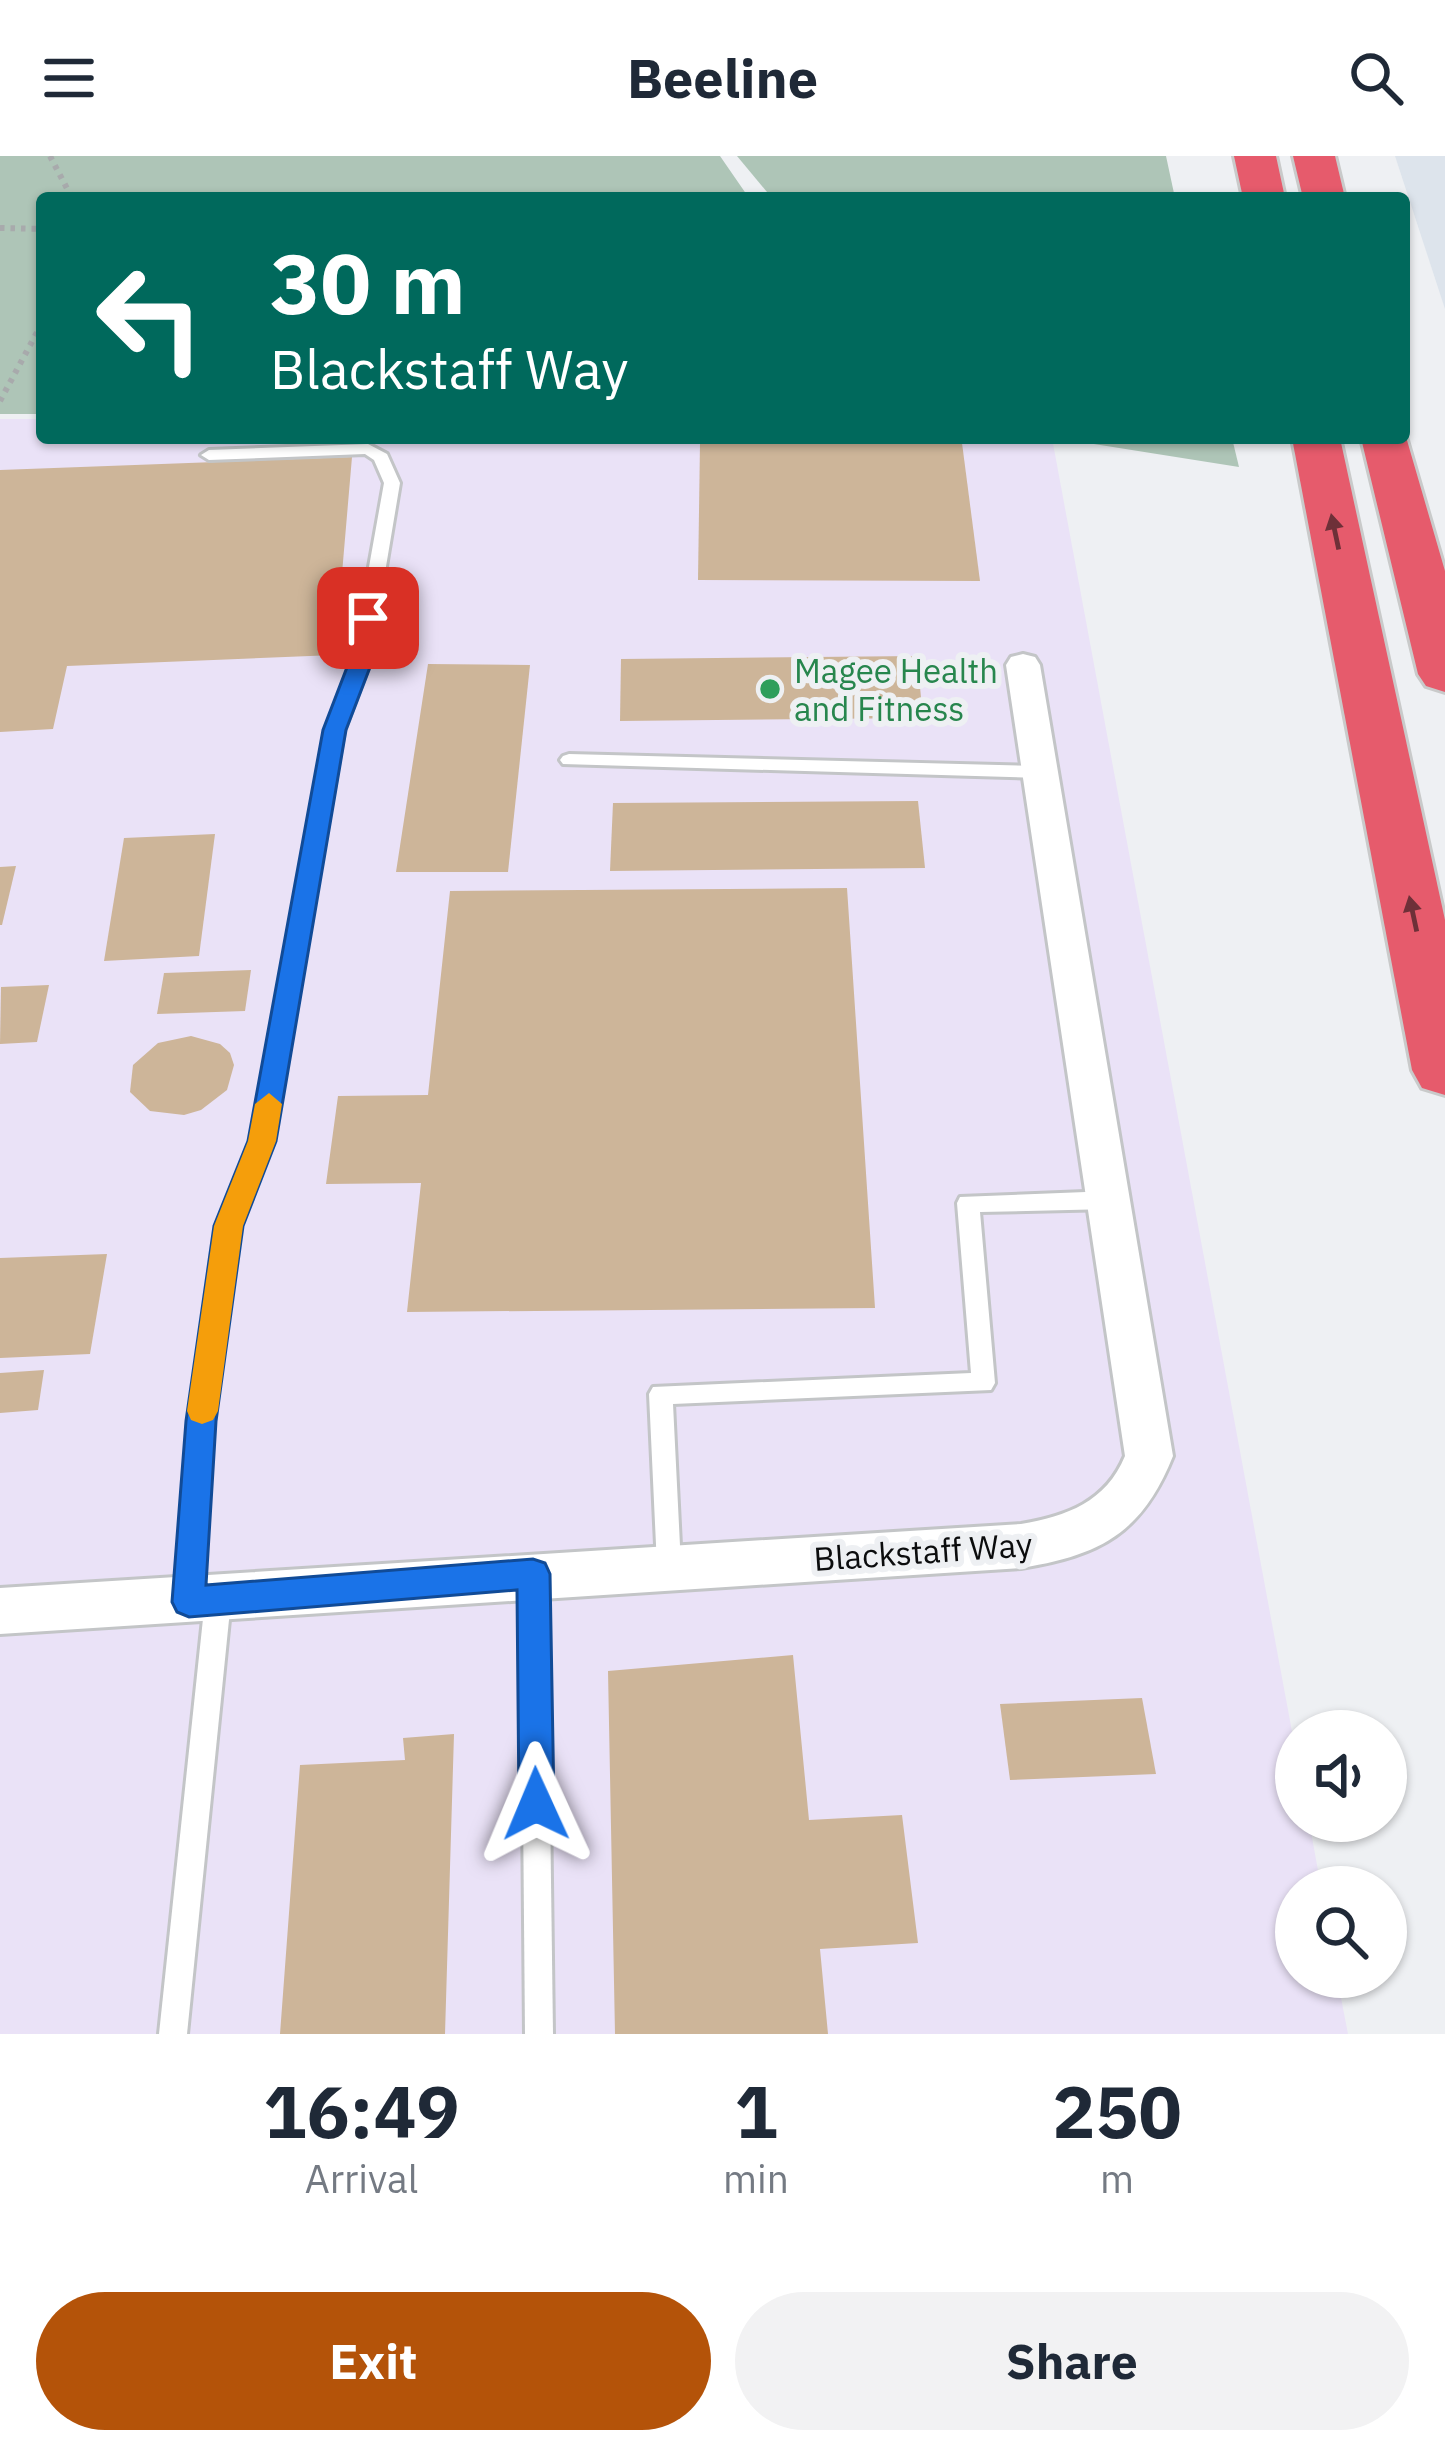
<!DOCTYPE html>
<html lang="en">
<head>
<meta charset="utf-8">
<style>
	:root { --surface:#fff; --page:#f2f2f3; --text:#1f2937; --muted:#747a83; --accent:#b45309 }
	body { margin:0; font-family:"IBM Plex Sans",sans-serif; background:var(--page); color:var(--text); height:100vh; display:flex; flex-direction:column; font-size:45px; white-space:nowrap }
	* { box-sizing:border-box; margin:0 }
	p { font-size:39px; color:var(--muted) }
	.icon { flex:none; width:66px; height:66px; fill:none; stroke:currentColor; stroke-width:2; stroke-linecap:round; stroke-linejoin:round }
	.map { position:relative; height:1878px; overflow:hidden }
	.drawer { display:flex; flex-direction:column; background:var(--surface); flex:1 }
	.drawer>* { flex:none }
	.top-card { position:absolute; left:36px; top:36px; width:1374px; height:252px; border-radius:12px; box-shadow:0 3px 9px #0004; background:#00695c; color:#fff; overflow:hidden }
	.tools { position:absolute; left:1275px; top:1554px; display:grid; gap:24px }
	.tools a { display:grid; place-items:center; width:132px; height:132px; border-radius:50%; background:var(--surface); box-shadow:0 3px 9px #0004; font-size:60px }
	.pin { position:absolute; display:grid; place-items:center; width:102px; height:102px; color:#fff; margin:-51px; border-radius:24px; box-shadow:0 6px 18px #0006 }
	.me { position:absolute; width:132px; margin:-66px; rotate:359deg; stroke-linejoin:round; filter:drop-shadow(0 0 9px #0008) }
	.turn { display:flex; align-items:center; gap:42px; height:252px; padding:0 36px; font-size:54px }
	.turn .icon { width:156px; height:156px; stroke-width:2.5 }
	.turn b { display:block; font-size:84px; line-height:102px }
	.eta { display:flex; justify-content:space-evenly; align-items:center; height:204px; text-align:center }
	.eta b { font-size:72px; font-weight:700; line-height:84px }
	.cta { display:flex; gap:24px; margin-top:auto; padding:24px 36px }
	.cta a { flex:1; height:138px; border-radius:72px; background:var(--accent); color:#fff; font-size:48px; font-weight:700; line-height:138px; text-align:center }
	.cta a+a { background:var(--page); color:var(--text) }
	header { display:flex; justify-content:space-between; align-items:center; height:156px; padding:0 36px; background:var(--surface); font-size:54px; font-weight:700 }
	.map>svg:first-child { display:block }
	.built { fill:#dde4ec }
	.industrial { fill:#eae2f7 }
	.green { fill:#aec5b7 }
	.building { fill:#cdb599 }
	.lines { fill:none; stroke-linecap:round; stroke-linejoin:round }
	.lane-casing { stroke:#c3c5c7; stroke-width:6 }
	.street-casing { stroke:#c3c5c7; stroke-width:6 }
	.highway-casing { stroke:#c9caca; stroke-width:6 }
	.path { stroke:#a8aaac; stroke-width:6; stroke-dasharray:4.5 6; stroke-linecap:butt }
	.lane { fill:#fff; fill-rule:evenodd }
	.street { fill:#fff; fill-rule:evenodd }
	.highway { fill:#e65b6c; fill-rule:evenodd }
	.oneway { fill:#6e3038 }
	.route { fill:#1a73e8; stroke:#114b97; stroke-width:3 }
	.slow { fill:#f59e0b }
	.leisure-dot { fill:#2e9e5b; stroke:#eef0f3; stroke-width:4.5 }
	.labels { text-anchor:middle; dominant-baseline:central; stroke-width:12; stroke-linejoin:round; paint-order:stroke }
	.leisure-label { font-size:33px; fill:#27864d; stroke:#eef0f3; text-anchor:start }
	.street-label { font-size:33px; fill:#0b0c0d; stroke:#eef0f3 }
</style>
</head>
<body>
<header><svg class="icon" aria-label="menu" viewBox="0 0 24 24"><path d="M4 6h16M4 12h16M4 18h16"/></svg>Beeline<svg class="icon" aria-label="search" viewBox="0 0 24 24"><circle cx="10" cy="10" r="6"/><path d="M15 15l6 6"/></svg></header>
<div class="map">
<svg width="1445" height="1878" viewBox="0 0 1445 1878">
	<rect width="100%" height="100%" fill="#eef0f3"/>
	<path class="built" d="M1395,0H1445V153Z"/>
	<path class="industrial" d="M0,263H42V282H1052L1296,1597V1665H1309L1321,1731H1296V1821H1337L1348,1878H0Z"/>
	<g class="green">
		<path d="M0,0H720L749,42H42V258H0Z"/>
		<path d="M737,0H1166L1175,42H772Z"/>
		<path d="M1056,282H1232L1239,311Z"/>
	</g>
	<g class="building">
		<path d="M700,287H962L980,425L698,424Z"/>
		<path d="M352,301L335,499L67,510L53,573L0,576V314Z"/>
		<path d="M917,500L923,562L620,565L621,503Z"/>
		<path d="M428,508L530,509L508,716H396Z"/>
		<path d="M918,645L925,712L610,715L613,647Z"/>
		<path d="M215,678L199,800L104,805L124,682Z"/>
		<path d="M16,710L2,769H0V711Z"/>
		<path d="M847,732L875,1152L407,1156L421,1027L326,1028L338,940L428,939L450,735Z"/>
		<path d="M251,814L245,855L157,858L164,817Z"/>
		<path d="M49,829L37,886L0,888L1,831Z"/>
		<path d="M191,880L220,888L230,897L234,909L227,934L201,954L184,959L150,955L130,936L133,909L158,887Z"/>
		<path d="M107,1098L90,1198L0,1202V1102Z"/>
		<path d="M44,1214L38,1254L0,1257V1217Z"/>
		<path d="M793,1499L809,1664L902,1659L918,1787L820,1793L828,1878H615L608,1515Z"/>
		<path d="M1142,1542L1156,1618L1010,1624L1000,1548Z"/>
		<path d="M454,1578L445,1878H280L300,1609L405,1604L403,1582Z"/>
	</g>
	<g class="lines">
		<g class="lane-casing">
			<g id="lane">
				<path d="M368,288L387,298L400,327L370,506L344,575L273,985L239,1070L213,1265L202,1445L198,1453L189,1457L180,1453L176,1445L189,1265L217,1070L251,985L326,575L352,506L384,327L374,304L365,298L209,304L201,299L209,294Z"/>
				<path d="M569,598L1040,610L1049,616L1040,622L563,608L560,604L563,600Z"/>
				<path d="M1111,1035L1119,1038L1122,1044L1119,1050L1111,1053L980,1056L995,1227L991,1234L673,1248L681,1410L678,1418L669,1421L660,1418L657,1410L649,1238L653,1231L971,1217L957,1047L960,1041Z"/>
				<path d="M534,1407L543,1410L547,1418L553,1878H525L521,1418L525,1410Z"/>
				<path d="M218,1432L227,1436L231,1444L187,1878H159L205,1444L209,1436Z"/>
			</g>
		</g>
		<g class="street-casing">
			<path id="street" d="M1023,498L1035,501L1040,509L1173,1300C1142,1377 1101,1399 1021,1412L0,1478V1432L1021,1368C1067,1360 1106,1346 1125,1300L1006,509L1011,501Z"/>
		</g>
		<g class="highway-casing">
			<g id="highway">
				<path d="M1234,0H1276L1285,42H1243Z"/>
				<path d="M1293,0H1335L1345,42H1303Z"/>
				<path d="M1404,274L1445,415V536L1426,530L1418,518L1361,282H1404Z"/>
				<path d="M1292,282H1340L1445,764V939L1422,932L1412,914Z"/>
			</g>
		</g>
		<g class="path">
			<path d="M50,0L72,42"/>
			<path d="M0,72L42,73"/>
			<path d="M0,245L42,167"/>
		</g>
		<use href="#lane" class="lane"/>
		<use href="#street" class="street"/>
		<use href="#highway" class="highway"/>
	</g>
	<defs><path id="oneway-solid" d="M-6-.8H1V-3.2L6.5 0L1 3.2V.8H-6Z" transform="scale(3)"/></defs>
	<g class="oneway">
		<use href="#oneway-solid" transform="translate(1335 376) rotate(-102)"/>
		<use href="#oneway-solid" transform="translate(1413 758) rotate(-102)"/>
	</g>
	<path class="route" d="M368,455L379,462L372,506L346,574L276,985L243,1070L216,1265L206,1429L533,1403L545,1407L550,1418L554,1648L548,1660L536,1665L524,1660L519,1648L517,1434L189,1461L177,1456L172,1446L186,1265L214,1070L248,985L323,574L349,506L357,462Z"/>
	<path class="slow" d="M269,937L282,948L276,985L243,1070L218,1255L213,1264L202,1268L191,1264L187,1255L214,1070L248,985L255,948Z"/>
	<circle class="leisure-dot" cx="770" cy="533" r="12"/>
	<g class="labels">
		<g class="leisure-label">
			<text x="794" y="514">Magee Health<tspan x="794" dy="38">and Fitness</tspan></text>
		</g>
		<g class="street-label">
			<text transform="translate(923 1395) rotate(-4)">Blackstaff Way</text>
		</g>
	</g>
</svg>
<div class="tools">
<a><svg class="icon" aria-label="sound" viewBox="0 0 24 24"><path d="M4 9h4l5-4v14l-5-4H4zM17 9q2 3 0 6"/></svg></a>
<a><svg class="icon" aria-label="search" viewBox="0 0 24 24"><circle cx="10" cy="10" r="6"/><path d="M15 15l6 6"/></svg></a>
</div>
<div class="pin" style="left:368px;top:462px;background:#d93025"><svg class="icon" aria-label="arrive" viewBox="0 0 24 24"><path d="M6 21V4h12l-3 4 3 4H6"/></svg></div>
<svg class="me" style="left:536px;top:1648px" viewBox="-20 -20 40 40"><path d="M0-17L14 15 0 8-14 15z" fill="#1a73e8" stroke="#fff" stroke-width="4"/></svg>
<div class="top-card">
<div class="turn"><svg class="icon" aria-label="left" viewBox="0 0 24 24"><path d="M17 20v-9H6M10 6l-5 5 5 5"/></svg><div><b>30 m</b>Blackstaff Way</div></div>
</div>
</div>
<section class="drawer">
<div class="eta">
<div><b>16:49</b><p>Arrival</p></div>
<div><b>1</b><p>min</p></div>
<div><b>250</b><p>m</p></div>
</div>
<div class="cta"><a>Exit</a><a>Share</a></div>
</section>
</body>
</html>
